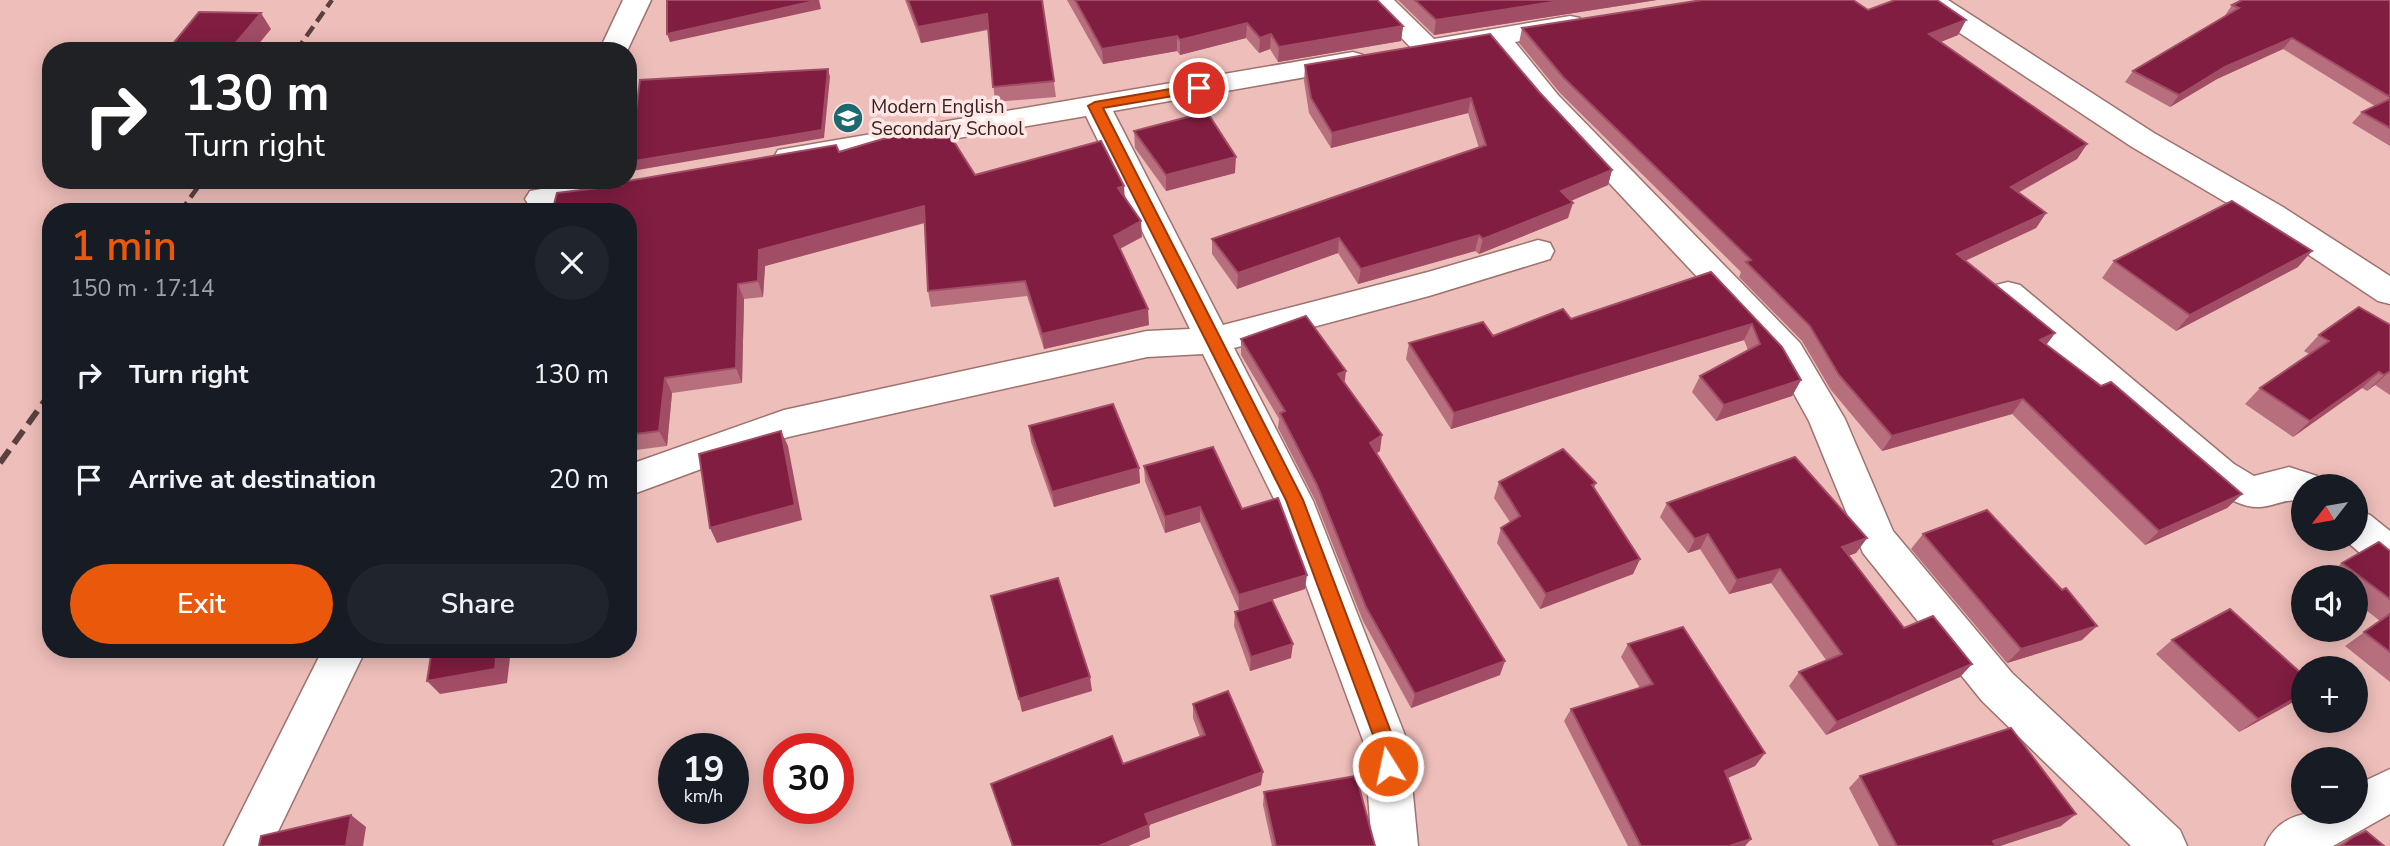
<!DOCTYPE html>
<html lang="en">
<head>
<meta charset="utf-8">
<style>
	:root { --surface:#171b24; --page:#20242c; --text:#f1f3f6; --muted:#9ea1a6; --accent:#ea580c }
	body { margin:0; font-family:"Nunito Sans",sans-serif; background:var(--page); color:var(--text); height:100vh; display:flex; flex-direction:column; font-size:26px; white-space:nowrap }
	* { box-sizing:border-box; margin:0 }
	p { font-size:23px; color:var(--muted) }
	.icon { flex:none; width:38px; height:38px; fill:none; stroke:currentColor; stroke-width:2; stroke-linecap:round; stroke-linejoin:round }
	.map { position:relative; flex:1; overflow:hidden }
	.sheet { position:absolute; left:42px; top:203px; width:595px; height:455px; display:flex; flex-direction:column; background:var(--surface); border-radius:28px; box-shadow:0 4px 18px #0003 }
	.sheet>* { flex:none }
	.hud { position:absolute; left:42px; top:42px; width:595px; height:147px; border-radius:28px; box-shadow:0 4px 18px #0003; background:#202124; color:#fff; overflow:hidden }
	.needle { width:46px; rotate:239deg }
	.fabs { position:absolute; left:2291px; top:474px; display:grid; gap:14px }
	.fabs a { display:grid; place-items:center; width:77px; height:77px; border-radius:50%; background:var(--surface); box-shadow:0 4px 18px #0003; font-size:35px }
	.speed { position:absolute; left:658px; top:733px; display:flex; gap:14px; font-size:35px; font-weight:700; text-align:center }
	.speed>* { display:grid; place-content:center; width:91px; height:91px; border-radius:50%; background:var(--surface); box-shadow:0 4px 18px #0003; line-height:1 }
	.speed small { font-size:18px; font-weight:400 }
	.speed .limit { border:10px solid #d22; background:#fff; color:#111 }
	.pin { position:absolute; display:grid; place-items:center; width:60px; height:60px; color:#fff; margin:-30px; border:4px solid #fff; border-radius:50%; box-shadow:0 2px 7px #0007 }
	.me { position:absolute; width:77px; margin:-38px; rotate:350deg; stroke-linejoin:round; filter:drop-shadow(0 0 5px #0008) }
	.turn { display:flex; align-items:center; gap:24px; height:147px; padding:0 28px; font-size:32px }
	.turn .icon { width:91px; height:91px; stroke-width:2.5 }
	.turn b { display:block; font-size:49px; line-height:60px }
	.round { display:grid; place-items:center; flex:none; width:74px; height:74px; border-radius:37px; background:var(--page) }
	.overview { display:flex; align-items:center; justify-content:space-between; height:119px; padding:0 28px }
	h1 { font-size:42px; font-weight:600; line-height:52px; color:var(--accent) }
	.action { display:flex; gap:14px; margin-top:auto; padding:14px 28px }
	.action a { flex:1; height:80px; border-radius:42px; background:var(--accent); color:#fff; font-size:28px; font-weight:600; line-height:80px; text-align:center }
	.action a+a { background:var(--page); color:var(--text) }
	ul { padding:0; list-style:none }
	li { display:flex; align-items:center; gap:21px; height:105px; padding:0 28px }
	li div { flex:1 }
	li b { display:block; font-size:26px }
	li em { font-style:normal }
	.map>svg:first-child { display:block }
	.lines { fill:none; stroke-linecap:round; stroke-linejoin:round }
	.minor-casing { stroke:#9e726e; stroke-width:3 }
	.minor { fill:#fff; fill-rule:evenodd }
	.rail-far1 { stroke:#5a4140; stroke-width:4.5; stroke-dasharray:12 6; stroke-linecap:butt }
	.rail { stroke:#5a4140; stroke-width:6; stroke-dasharray:16 8; stroke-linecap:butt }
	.wall { fill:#b76e7d }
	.shaded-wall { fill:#a14d65 }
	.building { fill:#801d40; stroke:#a14d65; stroke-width:2 }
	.route { fill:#ea580c; stroke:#983908; stroke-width:2 }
	.labels { text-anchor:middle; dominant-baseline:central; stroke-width:7; stroke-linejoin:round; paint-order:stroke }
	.poi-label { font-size:19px; fill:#342221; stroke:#ffe5e3; text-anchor:start }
</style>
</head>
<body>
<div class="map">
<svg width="2390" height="846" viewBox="0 0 2390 846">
	<rect width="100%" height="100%" fill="#eebeba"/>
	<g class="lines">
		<g class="minor-casing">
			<g id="minor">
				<path d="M623,0H651L627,51H599Z"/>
				<path d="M1365,0H1394L1434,39L1570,16L1580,18L1584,24L1580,30L1515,42L1558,95L1800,343L1845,419L1893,531L2012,673L2180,830L2187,846H2131L1982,701L1863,553L1809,421L1776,361L1538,107L1488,46C1468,49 1434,58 1417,54Z"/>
				<path d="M1915,0H1948L2154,133L2283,207L2390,276V304L2378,301L2261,223L2132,147L1919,6Z"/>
				<path d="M1353,52L1363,55L1367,61L1363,67L1113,111L1223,325L1428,272L1538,240L1550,243L1554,251L1550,259L1429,296L1234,348L1313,501L1408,743L1418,846H1372L1364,743L1275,501L1203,354L1147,357L788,437L628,496V465L784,410L1147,331L1190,329L1086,116L789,167L778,164L774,157L778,150Z"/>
				<path d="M593,180L615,182L620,189L615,196C591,203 554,213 530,207L525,199L530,191Z"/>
				<path d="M2008,282L2020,285L2234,464L2254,476L2289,467L2317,476L2322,486H2303V502C2286,497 2277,506 2260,507C2245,508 2229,499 2217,492L1996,303L1991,294L1996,285Z"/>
				<path d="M2356,510L2370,515L2390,531V572L2376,567L2344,539H2356Z"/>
				<path d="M323,649H366L271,846H224Z"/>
				<path d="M2390,769V814L2333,846H2265C2281,807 2320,812 2356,812V785Z"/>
			</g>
		</g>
		<use href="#minor" class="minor"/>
		<g class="rail-far1">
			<path d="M296,51L332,0"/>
			<path d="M180,212L203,180"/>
		</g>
		<path class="rail" d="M0,463L51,392"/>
	</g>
	<g class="wall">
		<path d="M905,0H1042L1056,97L995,102L988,30L921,43Z"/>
		<path d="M1067,0H1377L1403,26L1401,41L1278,62L1270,49L1259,53L1246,38L1180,55L1177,51L1103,64Z"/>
		<path d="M1398,0H1657L1434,35Z"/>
		<path d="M2390,0V146L2352,123L2362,112L2375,106L2283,49L2217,79L2170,107L2125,82L2133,71L2224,17L2232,5Z"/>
		<path d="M1868,10L1966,20L1958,35L1940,42L2087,144L2077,159L2018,193L2046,213L2036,228L1965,261L2055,333L2046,345L2242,494L2227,508L2145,545L2012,414L1882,451L1831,390L1802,341L1739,277L1741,272L1560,93L1519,43L1522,28Z"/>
		<path d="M1305,65L1540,93L1612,170L1608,185L1571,201L1568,218L1479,254L1475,251L1358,284L1338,253L1237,289L1212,254V239L1479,148L1468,113L1331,148L1309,113L1304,81Z"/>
		<path d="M1134,131L1235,173L1166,191L1135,148Z"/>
		<path d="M905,137L975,175L1124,186V197L1142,237L1120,249L1149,325L1044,349L1027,296L931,307L928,291L925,223L765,266L763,297L744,299L742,383L672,393L667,446L628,451V212L622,185L839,152Z"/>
		<path d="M2114,261L2298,267L2176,331L2102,278Z"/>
		<path d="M1711,272L1801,380L1792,396L1716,421L1692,392L1700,376L1748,350L1744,340L1451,429L1406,359L1409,343L1493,336L1571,319Z"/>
		<path d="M2390,325V395L2375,385L2367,391L2362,388L2293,437L2245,404L2260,388L2309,354L2304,351L2319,335Z"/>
		<path d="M1241,339L1345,383L1380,451L1376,453L1500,675L1411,708L1363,621L1315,500L1278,428L1279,419L1241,355Z"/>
		<path d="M1029,426L1139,468L1140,483L1054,507L1031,442Z"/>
		<path d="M1144,466L1242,509L1305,589L1239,610L1200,522L1165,533L1145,481Z"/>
		<path d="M1499,482L1596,483L1594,488L1640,559L1633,574L1540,609L1497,543L1501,528L1510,522L1494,498Z"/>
		<path d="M1667,503L1867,538L1856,553L1848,556L1904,628L1972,664L1960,677L1826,735L1789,686L1799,672L1826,660L1771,583L1729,594L1700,549L1688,553L1660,517Z"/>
		<path d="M1923,534L2062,590L2082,640L2007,663L1911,549Z"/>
		<path d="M2390,551V682L2345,646L2380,621L2356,602V578H2324L2342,563Z"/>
		<path d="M1235,612L1291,658L1250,671L1234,626Z"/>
		<path d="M2172,640L2297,700L2239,732L2156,654Z"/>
		<path d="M1628,644L1765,753L1755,766L1728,778L1751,839L1745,846H1628L1564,721L1571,709L1640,688L1621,657Z"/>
		<path d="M1193,704L1261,785L1149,825L1150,837L1128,846H1012L991,784L1123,764L1200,737L1193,718Z"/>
		<path d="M1860,776L2061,826L2000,846H1879L1849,788Z"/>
		<path d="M1264,792L1375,846H1272L1263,805Z"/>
		<path d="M2353,837L2384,846H2336Z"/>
	</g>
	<g class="shaded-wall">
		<path d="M819,0L821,9L670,42L667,34Z"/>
		<path d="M1566,0H1657L1434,35L1436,20Z"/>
		<path d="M261,13L271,29L253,51H229Z"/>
		<path d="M987,14L989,29L921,43L918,27Z"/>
		<path d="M1966,20L1958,35L1921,50L1929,34Z"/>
		<path d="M1247,23L1246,38L1180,55V40Z"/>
		<path d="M1403,26L1401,41L1278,62L1279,47Z"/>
		<path d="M1271,34L1270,49L1259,53L1260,38Z"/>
		<path d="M1177,36V51L1103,64L1102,49Z"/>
		<path d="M2292,38L2283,49L2217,79L2170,107L2179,95L2225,67Z"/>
		<path d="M828,69L830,77L824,138L632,171L629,162Z"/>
		<path d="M1471,98L1468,113L1331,148L1332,133Z"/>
		<path d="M2087,144L2077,159L2001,202L2011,187Z"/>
		<path d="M1236,157L1235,173L1166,191V175Z"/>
		<path d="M1612,170L1608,185L1556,207L1561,191Z"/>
		<path d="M1124,186L1125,202L1118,188Z"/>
		<path d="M1573,203L1568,218L1479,254L1483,239Z"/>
		<path d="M924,206L927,222L765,266L763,297L758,281L759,250Z"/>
		<path d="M2046,213L2036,228L1947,269L1957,254Z"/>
		<path d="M1141,221L1142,237L1115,251L1114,236Z"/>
		<path d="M1479,235L1475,251L1358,284L1361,269Z"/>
		<path d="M1339,238L1338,253L1237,289L1238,273Z"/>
		<path d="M2312,251L2298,267L2176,331L2190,315Z"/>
		<path d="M738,284L744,299L742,383L736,368Z"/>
		<path d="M1148,309L1149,325L1044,349L1042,334Z"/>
		<path d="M1752,324L1744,340L1451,429L1454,413Z"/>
		<path d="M2055,333L2044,348L2040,340Z"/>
		<path d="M1346,371L1344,387L1338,374Z"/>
		<path d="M2390,371L2375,385L2367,391L2384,375Z"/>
		<path d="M2379,372L2362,388L2293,437L2310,421Z"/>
		<path d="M665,378L672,393L667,446L659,431Z"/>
		<path d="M1801,380L1792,396L1716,421L1724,405Z"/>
		<path d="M2023,399L2012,414L1882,451L1892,436Z"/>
		<path d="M781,431L788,446L802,520L717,543L710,528Z"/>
		<path d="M1382,435L1380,451L1368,459L1370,443Z"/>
		<path d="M1139,468L1140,483L1054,507L1052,492Z"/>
		<path d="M2242,494L2227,508L2145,545L2159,531Z"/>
		<path d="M1200,507V522L1165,533V517Z"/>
		<path d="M1708,534L1700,549L1688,553L1695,539Z"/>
		<path d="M1867,538L1856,553L1832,562L1842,547Z"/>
		<path d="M1640,559L1633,574L1540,609L1546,594Z"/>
		<path d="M1780,569L1771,583L1729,594L1737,580Z"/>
		<path d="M1307,575L1305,589L1239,610V595Z"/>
		<path d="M2097,626L2082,640L2007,663L2021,649Z"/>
		<path d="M1293,644L1291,658L1250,671L1251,657Z"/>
		<path d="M497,649H511L507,683L440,694L427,681Z"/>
		<path d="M1505,661L1500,675L1411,708L1415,694Z"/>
		<path d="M1972,664L1960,677L1826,735L1837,722Z"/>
		<path d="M1090,677L1092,691L1022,712L1019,699Z"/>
		<path d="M2303,694V696L2297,700L2239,732L2258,719Z"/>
		<path d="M1765,753L1755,766L1716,783L1725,771Z"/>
		<path d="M1263,772L1261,785L1149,825L1150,837L1128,846H1099L1145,814Z"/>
		<path d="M2076,814L2061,826L2000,846H1987L1993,841Z"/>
		<path d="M351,815L366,827L363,846H346Z"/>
		<path d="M1751,839L1745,846H1729Z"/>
	</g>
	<g class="building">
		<path d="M667,0H819L667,34Z"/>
		<path d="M908,0H1042L1054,81L993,87L987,14L918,27Z"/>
		<path d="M1075,0H1377L1403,26L1279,47L1271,34L1260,38L1247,23L1180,40L1177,36L1102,49Z"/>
		<path d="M1415,0H1566L1436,20Z"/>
		<path d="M1702,0H1853L1868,10L1895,0H1937L1966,20L1929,34L2087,144L2011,187L2046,213L1957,254L2055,333L2040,340L2101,386L2111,382L2242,494L2159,531L2023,399L1892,436L1839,375L1810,326L1746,262L1751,260L1564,78L1522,28Z"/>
		<path d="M2242,0H2390V97L2292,38L2225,67L2179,95L2133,71L2239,8L2232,5Z"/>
		<path d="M199,12L261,13L229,51H167Z"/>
		<path d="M1490,34L1540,93L1612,170L1561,191L1573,203L1483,239L1479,235L1361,269L1339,238L1238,273L1212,239L1486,145L1471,98L1332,133L1311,98L1305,65Z"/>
		<path d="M828,69L822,130L629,162L640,80Z"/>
		<path d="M2390,99V128L2362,112Z"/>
		<path d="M1207,112L1236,157L1166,175L1134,131Z"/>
		<path d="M944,126L975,175L1101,141L1124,186L1118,188L1141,221L1114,236L1148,309L1042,334L1025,281L928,291L924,206L759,250L758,281L738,284L736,368L665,378L659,431L628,435V212H552L557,193L622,185V182L836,145L839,152L896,135L903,133L905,137Z"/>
		<path d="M2232,201L2312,251L2190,315L2114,261Z"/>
		<path d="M1711,272L1782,347L1801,380L1724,405L1700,376L1760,344L1752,324L1454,413L1409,343L1483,322L1493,336L1563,309L1571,319Z"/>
		<path d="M2359,307L2390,325V371L2384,375L2379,372L2310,421L2260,388L2329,341L2319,335Z"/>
		<path d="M1306,316L1346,371L1338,374L1382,435L1370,443L1505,661L1415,694L1366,607L1317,485L1280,413L1285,411L1241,339Z"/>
		<path d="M1113,404L1139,468L1052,492L1029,426Z"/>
		<path d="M781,431L795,505L710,528L699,454Z"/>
		<path d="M1213,447L1242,509L1278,498L1307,575L1239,595L1200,507L1165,517L1144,466Z"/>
		<path d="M1563,449L1596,483L1592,485L1640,559L1546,594L1501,528L1520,516L1499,482Z"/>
		<path d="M1795,457L1867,538L1842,547L1904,628L1933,616L1972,664L1837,722L1799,672L1842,654L1780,569L1737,580L1708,534L1695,539L1667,503Z"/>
		<path d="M1987,510L2062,590L2066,588L2097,626L2021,649L1923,534Z"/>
		<path d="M2379,542L2390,551V599L2342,563Z"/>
		<path d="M1058,578L1090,677L1019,699L991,596Z"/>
		<path d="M1272,600L1293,644L1251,657L1235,612Z"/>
		<path d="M2230,609L2303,675V694L2258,719L2172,640Z"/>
		<path d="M2390,614V652L2364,632Z"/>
		<path d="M1683,627L1765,753L1725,771L1751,839L1729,846H1641L1571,709L1653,684L1628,644Z"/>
		<path d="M432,649H497L495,669L427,681Z"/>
		<path d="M1228,691L1263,772L1145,814L1149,825L1099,846H1013L991,784L1112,736L1123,764L1205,735L1193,704Z"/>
		<path d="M2011,728L2076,814L1993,841L1996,846H1897L1860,776Z"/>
		<path d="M1356,776L1375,846H1276L1264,792Z"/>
		<path d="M351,815L346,846H259L261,836Z"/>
		<path d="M2366,831L2384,846H2341L2353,837Z"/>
	</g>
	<path class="route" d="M1199,84L1203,85V91L1103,108L1303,500L1395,743L1397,766L1394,773L1388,775L1381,773L1376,743L1286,500L1088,106L1095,102Z"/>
	<defs>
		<g id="school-disc" transform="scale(1.575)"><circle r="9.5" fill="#1c6970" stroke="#ffe5e3"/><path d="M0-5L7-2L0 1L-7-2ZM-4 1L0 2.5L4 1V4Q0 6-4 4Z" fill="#fff"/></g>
	</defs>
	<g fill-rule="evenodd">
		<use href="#school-disc" x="848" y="118"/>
	</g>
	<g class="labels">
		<g class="poi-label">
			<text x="871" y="107">Modern English<tspan x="871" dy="22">Secondary School</tspan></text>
		</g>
	</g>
</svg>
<div class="fabs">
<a><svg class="needle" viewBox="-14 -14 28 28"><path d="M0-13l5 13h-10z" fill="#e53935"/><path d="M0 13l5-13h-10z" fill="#9ea1a6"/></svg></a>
<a><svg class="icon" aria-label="sound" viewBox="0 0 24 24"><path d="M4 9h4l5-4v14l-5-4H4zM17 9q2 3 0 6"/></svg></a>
<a>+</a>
<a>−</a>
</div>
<div class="speed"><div>19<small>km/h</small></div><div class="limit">30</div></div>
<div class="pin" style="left:1199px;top:88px;background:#d93025"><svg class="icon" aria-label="arrive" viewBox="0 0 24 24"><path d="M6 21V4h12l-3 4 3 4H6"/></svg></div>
<svg class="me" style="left:1388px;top:766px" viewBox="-20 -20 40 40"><circle r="17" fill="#ea580c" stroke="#fff" stroke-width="3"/><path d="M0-11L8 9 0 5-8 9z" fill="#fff"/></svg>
<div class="hud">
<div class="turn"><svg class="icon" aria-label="right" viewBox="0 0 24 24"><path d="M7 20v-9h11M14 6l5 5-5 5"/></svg><div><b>130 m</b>Turn right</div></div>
</div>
<section class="sheet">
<div class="overview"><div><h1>1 min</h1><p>150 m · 17:14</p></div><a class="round"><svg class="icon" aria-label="close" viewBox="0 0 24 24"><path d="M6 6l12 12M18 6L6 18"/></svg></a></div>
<ul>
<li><svg class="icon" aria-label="right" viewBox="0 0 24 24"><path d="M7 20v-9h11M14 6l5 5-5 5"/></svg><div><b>Turn right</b></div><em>130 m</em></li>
<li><svg class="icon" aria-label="arrive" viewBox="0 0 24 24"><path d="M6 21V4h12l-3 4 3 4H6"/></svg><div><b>Arrive at destination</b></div><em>20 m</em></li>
</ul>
<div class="action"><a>Exit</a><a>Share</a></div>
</section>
</div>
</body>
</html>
